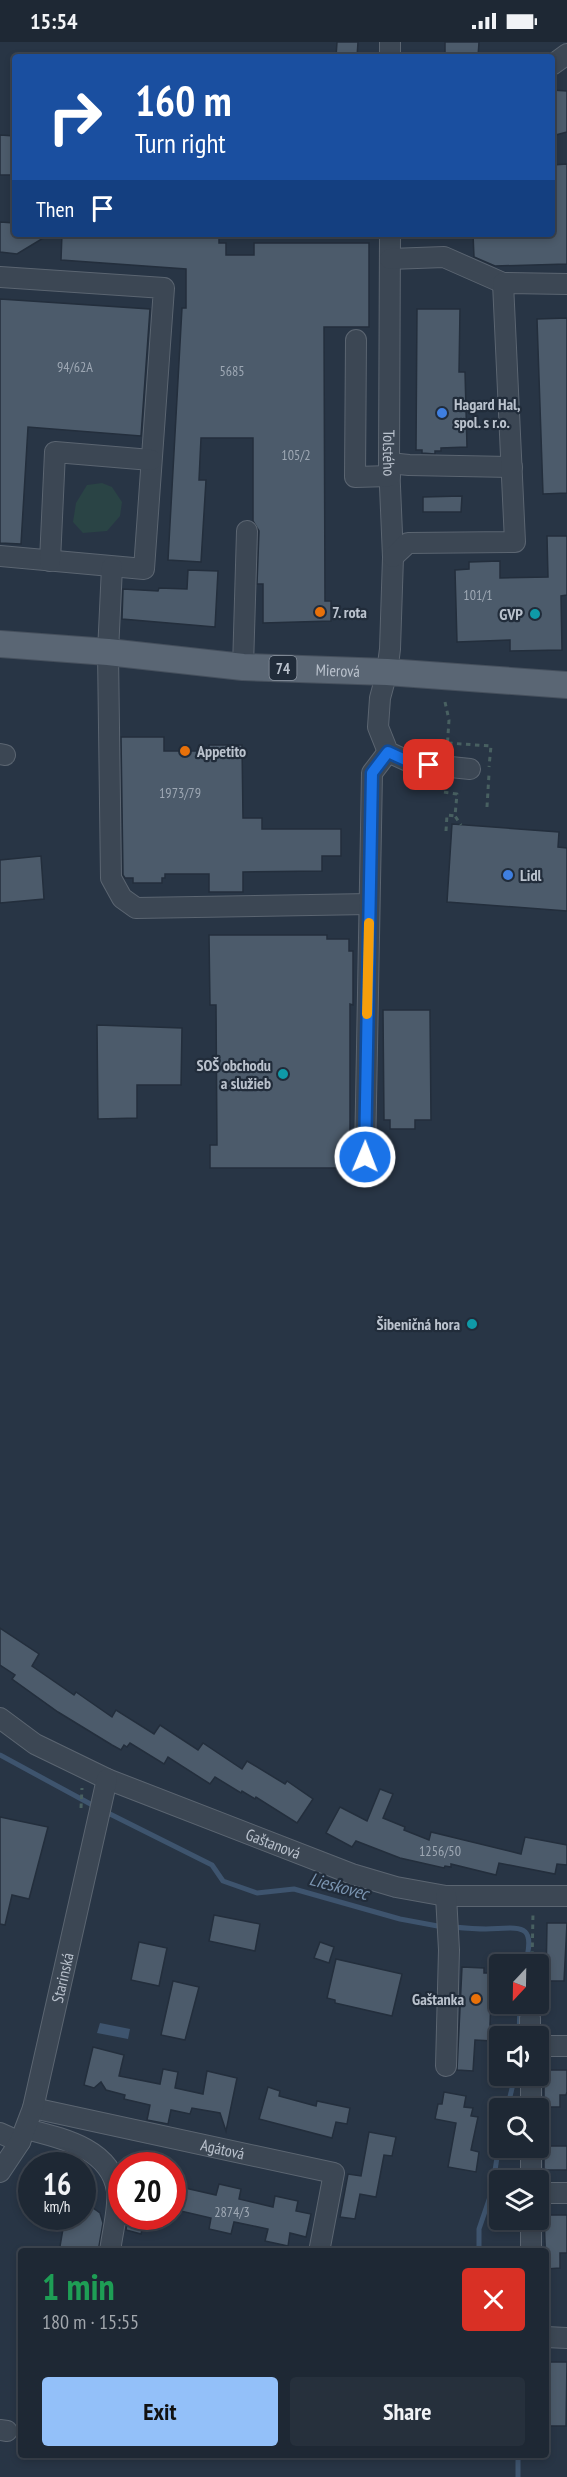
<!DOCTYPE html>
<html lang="en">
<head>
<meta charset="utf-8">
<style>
	:root { --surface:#1e2834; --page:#26303c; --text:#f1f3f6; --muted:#a1a6ac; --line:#3c444f; --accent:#93c0f9 }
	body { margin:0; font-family:"PT Sans Narrow",sans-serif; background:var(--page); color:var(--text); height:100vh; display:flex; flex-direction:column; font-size:22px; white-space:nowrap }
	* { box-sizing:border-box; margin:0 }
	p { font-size:20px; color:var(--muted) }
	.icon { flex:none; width:33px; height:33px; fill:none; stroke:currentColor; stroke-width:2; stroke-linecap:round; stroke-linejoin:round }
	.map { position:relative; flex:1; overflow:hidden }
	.drawer { position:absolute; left:18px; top:2206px; width:531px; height:210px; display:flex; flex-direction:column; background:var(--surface); border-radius:6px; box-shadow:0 3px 9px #0003,0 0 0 2px var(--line) }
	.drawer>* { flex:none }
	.top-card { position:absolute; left:12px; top:12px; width:543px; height:183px; border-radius:6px; box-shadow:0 3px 9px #0003,0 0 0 2px var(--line); background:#1a4fa0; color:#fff; overflow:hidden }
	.needle { width:39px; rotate:202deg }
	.fabs { position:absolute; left:489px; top:1912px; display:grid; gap:12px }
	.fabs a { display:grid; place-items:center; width:60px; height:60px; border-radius:6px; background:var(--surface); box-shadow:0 3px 9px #0003,0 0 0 2px var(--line); font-size:30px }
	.speed { position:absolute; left:18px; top:2110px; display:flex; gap:12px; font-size:30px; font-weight:700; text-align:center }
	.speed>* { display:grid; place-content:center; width:78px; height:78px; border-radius:50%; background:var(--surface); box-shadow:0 3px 9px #0003,0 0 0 2px var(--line); line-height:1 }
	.speed small { font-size:15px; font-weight:400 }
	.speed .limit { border:9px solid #d22; background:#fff; color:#111 }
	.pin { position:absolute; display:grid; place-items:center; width:51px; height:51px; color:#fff; margin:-26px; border-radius:12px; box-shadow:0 3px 9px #0006 }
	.me { position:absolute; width:66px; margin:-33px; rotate:1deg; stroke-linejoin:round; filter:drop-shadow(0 0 4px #0008) }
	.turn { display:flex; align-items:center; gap:21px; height:126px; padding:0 24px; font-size:27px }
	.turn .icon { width:78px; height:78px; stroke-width:2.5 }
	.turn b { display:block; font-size:42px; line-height:51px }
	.then { display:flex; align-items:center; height:57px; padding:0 24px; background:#0003; gap:12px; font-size:22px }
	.round { display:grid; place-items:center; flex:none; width:63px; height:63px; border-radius:6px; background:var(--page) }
	.headline { display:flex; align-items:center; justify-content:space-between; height:102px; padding:0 24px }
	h1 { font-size:36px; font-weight:700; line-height:45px; color:#1e9e55 }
	.primary-button { display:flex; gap:12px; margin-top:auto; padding:12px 24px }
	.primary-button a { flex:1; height:69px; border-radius:6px; background:var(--accent); color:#111; font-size:24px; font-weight:700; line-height:69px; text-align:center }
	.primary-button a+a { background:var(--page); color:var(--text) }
	.status { display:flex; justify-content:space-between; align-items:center; height:42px; padding:0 30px; background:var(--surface); direction:ltr }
	.status svg { height:16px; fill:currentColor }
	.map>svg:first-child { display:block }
	.green { fill:#2a4445 }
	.water { fill:#3e546e }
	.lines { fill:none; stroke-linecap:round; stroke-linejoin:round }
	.stream { stroke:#3e546e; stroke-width:5 }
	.building { fill:#4c5b6b; stroke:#232e3c; stroke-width:1.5 }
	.minor-casing { stroke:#5b6571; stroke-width:22 }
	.major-casing { stroke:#46505d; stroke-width:28 }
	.path { stroke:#486061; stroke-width:3; stroke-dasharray:4.5 4.5; stroke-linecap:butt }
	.minor { stroke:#3c4754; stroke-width:20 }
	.major { stroke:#5a6674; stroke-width:26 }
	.route-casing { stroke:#114b97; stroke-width:15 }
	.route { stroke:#1a73e8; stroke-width:10 }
	.slow { stroke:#f59e0b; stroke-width:10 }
	.shop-dot { fill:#3f7fe0; stroke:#212c3a; stroke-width:2 }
	.food-dot { fill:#e8710a; stroke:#212c3a; stroke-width:2 }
	.culture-dot { fill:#0f9aa8; stroke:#212c3a; stroke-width:2 }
	.labels { text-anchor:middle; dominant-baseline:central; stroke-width:4.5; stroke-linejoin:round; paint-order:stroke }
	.number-label { font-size:14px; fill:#9ea8b4 }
	.shield { fill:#212c3a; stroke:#8c95a1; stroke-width:1.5 }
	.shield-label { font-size:15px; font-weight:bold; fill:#bac2cd }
	.poi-label { font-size:16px; font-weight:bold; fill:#bac2cd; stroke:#212c3a; text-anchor:start }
	.street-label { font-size:16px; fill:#bac2cd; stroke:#212c3a }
	.water-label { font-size:18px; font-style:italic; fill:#7a94b0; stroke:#212c3a }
</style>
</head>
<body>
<div class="status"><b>15:54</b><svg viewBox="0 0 49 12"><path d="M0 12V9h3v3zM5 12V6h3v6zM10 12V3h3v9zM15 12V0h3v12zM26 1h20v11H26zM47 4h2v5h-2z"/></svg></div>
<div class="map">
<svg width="567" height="2435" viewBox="0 0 567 2435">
	<rect width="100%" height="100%" fill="#283545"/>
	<path class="green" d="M102,441L112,445L122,460L120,474L107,489L83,491L73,480L76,461L87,443Z"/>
	<path class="water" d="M100,1981L130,1987L128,1997L97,1991Z"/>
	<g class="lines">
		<g class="stream">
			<path d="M0,1713L96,1765L212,1823L223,1839L257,1851L294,1847L400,1877L443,1885"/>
			<path d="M453,1885C464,1886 475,1887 486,1887C520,1886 537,1879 525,1923"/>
			<path d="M519,1995L520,1962"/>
			<path d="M507,2067L515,2034"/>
			<path d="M479,2210V2187L492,2149L500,2095"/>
			<path d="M518,2435V2414"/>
		</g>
	</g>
	<g class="building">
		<path d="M337,0H358L357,15H336Z"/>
		<path d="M445,0H479L478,15H445Z"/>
		<path d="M552,48L567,49V90L552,94Z"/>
		<path d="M0,93L15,94V133H0Z"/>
		<path d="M567,122V222L495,224L474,215L473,192H552V123Z"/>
		<path d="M0,180L15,181V192H50L17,212L0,210Z"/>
		<path d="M62,192H219V201H226V213H254V201H369V285H324L325,559H331V579L263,581V542H257L259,489L253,479V396H201L199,438H206L201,520L168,518L182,266H186V227L61,218Z"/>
		<path d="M0,257L150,267L141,394L28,385L21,502L0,501Z"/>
		<path d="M417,267H460L459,330H465L467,405L441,406V409H435V412L422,411V408H416Z"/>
		<path d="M567,276V451L543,452L537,277Z"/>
		<path d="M462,454L461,470H423V455Z"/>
		<path d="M547,494H567V553L561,554L562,608L510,609V598L457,600L455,528L469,527V520L500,519V536L548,535Z"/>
		<path d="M188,528L218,529L215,585L122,577L123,547L158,549L159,546L187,547Z"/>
		<path d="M121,695H164V709H209V703H242L243,776H262V787H341V814H322V829L243,830V850H209V832H165V836H162V841H133V836H125L123,833Z"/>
		<path d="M452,782L559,790L558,805L567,806V869L447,860Z"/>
		<path d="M41,814L44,857L0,861V818Z"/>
		<path d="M209,893H327V897H349V909H353V963L350,962V1101H353L354,1126H210V1103H217L216,963H210Z"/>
		<path d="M383,968H430L431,1078H415V1087H390V1078H384Z"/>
		<path d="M97,983L182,986L181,1043H137V1076L98,1077Z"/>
		<path d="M0,1586L39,1612L32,1624L74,1653L76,1650L112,1675L116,1668L154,1692L160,1683L198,1708L203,1701L242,1727L247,1719L285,1742L287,1739L313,1757L297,1781L256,1755L255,1757L242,1749L241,1751L215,1735L210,1742L168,1715L164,1722L130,1701L127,1705L124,1703L121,1708L112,1703L58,1670L12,1637L15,1633L0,1623Z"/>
		<path d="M380,1747L393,1752L383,1776L405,1785L404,1788L429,1798L431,1790L521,1812L525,1795L567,1803V1823L557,1822L555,1832L499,1821L496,1833L451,1822V1825L445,1824L444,1826L400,1816L356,1799L352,1805L326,1791L340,1765L367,1779Z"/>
		<path d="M0,1775L48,1785L29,1857L12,1853L5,1883L0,1882Z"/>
		<path d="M214,1873L260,1882L255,1909L209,1899Z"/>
		<path d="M547,1881H567L564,1939H546Z"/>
		<path d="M139,1900L167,1906L159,1944L131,1938Z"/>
		<path d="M320,1900L334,1905L329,1921L314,1916Z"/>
		<path d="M336,1917L402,1932L392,1974L335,1961V1958L327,1956Z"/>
		<path d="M462,1925L484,1926V1931H492L490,1983H494L493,1999L475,1998L473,2029L457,2028Z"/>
		<path d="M173,1939L199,1945L185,1998L161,1993Z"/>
		<path d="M93,2005L124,2013L119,2034L160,2042L163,2027L178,2030L175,2046L203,2052L207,2029L237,2036L226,2089L220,2071L192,2066L190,2072L171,2068L168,2082L147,2078L150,2063L124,2057L125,2053L106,2048L101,2040L94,2046L84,2043Z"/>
		<path d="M544,2028H567V2050L566,2053H560V2065H544Z"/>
		<path d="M268,2045L280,2049L279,2054L316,2064L317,2059L350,2066L347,2082L336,2080L332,2096L259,2077Z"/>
		<path d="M444,2050L466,2054L464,2065L473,2066L471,2074L478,2075L471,2108L479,2110L476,2130L448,2125L456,2081L435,2077L438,2062H442Z"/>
		<path d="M369,2090L396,2095L392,2114L384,2113L376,2155L360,2152L355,2177L340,2175L348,2132L361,2134Z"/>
		<rect x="544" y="2104" width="23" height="24"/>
		<path d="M219,2142L241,2147L239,2157L273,2165L275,2154L298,2159L296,2169L311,2172L306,2195L290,2191L288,2204L265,2199L268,2187L234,2180L231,2192L209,2187L211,2176L172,2167V2143L216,2153Z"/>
		<path d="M82,2158L100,2171L103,2181L98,2210H59L65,2175H82Z"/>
		<path d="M544,2173H567V2211H560V2226L546,2227Z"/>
		<path d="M128,2175H145L141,2192L126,2188Z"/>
		<path d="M549,2320H567L566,2384H546Z"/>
	</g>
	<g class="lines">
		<g class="minor-casing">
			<g id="minor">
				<path d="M390,0V15"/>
				<path d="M552,23L567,12"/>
				<path id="s1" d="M390,192L389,421L393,515L390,607L387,630L380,656L378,685L388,710L412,721L470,727"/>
				<path d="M390,217L444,215L503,241"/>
				<path d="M0,235L164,246L144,527L0,514"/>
				<path d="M356,298L355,435L390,434"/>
				<path d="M389,421L409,423L512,425"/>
				<path d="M393,515L408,501L515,500L503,241L567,242"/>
				<path d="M50,519L55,410L151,418"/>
				<path d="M112,525L108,610L111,836L122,856L136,866L369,862"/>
				<path d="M243,625L247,489"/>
				<path d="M0,712L5,713"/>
				<path d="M365,1115L372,731L388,710"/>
				<path id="s2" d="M0,1676L35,1702L107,1737L352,1832L396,1845L446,1854H567"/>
				<path d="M530,1995V1976"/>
				<path d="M538,2004H567"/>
				<path d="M446,2024L449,1908L446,1854"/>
				<path d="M531,2034V2067"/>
				<path id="s3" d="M33,2066L334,2131L319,2210"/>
				<path d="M26,2087C61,2096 111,2106 117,2149C119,2167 112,2191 110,2210"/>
				<path d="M0,2091L20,2100"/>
				<path d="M531,2106V2139"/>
				<path id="s4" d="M0,2130L20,2100L33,2066L107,1737"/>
				<path d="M538,2151H567"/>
				<path d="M531,2210V2178"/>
				<path d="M546,2295L567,2296"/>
				<path d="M0,2388L7,2389"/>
			</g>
		</g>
		<g class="major-casing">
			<g id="major">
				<path id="s5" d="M0,602L108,610L243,625L387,630L567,643"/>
			</g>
		</g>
		<g class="path">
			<path d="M445,660L449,678L447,708"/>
			<path d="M448,701L491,704L489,725"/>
			<path d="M444,742L443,750L457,752L455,774L461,783"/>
			<path d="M487,765L489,732"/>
			<path d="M446,789L447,773L455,774"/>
			<path d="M81,1766L82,1746"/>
			<path d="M532,1923L533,1871"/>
		</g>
		<use href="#minor" class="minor"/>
		<use href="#major" class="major"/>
	</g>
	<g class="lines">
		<g class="route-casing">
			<path id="route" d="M365,1115L372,731L388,710L412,721L429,723"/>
		</g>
		<use href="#route" class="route"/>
		<path class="slow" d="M367,972L369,881"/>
	</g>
	<g class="shop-dot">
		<circle cx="442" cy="371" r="6"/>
		<circle cx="508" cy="833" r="6"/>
	</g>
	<g class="food-dot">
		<circle cx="320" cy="570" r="6"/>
		<circle cx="185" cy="709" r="6"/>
		<circle cx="476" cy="1957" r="6"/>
	</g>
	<g class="culture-dot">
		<circle cx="535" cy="572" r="6"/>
		<circle cx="283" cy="1032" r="6"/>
		<circle cx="472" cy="1282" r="6"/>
	</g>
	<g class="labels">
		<g class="number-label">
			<text x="75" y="325">94/62A</text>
			<text x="232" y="329">5685</text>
			<text x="296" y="413">105/2</text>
			<text x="478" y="553">101/1</text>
			<text x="180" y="751">1973/79</text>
			<text x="440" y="1809">1256/50</text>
			<text x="232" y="2170">2874/3</text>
		</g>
		<rect class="shield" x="269.5" y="614" width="27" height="24" rx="4.5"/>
		<g class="shield-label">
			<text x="283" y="626">74</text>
		</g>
		<g class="poi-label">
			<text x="454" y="362">Hagard Hal,<tspan x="454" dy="18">spol. s r.o.</tspan></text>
			<text x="332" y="570">7. rota</text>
			<text x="523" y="572" text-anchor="end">GVP</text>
			<text x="197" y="709">Appetito</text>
			<text x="520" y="833">Lidl</text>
			<text x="271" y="1023" text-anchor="end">SOŠ obchodu<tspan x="271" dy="18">a služieb</tspan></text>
			<text x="460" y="1282" text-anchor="end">Šibeničná hora</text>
			<text x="464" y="1957" text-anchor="end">Gaštanka</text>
		</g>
		<g class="street-label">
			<text stroke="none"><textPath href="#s1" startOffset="219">Tolstého</textPath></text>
			<text stroke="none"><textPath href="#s5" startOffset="339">Mierová</textPath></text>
			<text stroke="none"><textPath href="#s2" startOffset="302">Gaštanová</textPath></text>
			<text stroke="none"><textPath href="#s4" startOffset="206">Starinská</textPath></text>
			<text stroke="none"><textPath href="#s3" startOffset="194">Agátová</textPath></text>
		</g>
		<g class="water-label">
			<text transform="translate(339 1844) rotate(15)">Lieskovec</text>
		</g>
	</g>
</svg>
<div class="fabs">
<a><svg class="needle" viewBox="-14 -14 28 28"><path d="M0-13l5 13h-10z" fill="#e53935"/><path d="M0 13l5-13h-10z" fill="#a1a6ac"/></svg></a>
<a><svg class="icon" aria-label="sound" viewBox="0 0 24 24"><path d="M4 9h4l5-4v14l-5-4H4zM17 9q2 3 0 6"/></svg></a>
<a><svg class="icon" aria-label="search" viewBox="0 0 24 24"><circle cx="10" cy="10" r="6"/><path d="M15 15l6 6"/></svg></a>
<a><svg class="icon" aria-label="layers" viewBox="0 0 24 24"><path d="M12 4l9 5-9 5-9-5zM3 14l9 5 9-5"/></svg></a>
</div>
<div class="speed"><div>16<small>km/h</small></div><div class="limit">20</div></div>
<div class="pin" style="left:429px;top:723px;background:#d93025"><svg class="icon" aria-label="arrive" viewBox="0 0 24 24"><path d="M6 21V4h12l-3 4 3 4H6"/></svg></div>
<svg class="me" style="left:365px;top:1115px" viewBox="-20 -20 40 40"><circle r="17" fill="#1a73e8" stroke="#fff" stroke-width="3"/><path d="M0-11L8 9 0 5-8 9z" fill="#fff"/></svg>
<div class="top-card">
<div class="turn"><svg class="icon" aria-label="right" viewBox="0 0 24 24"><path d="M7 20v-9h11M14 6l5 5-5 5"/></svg><div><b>160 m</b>Turn right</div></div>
<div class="then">Then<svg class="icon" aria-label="arrive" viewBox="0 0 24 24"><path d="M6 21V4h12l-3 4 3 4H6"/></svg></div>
</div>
<section class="drawer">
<div class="headline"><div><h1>1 min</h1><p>180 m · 15:55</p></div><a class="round" style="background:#d93025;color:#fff"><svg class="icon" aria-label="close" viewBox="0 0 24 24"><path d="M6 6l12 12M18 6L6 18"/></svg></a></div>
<div class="primary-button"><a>Exit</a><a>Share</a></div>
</section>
</div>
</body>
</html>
